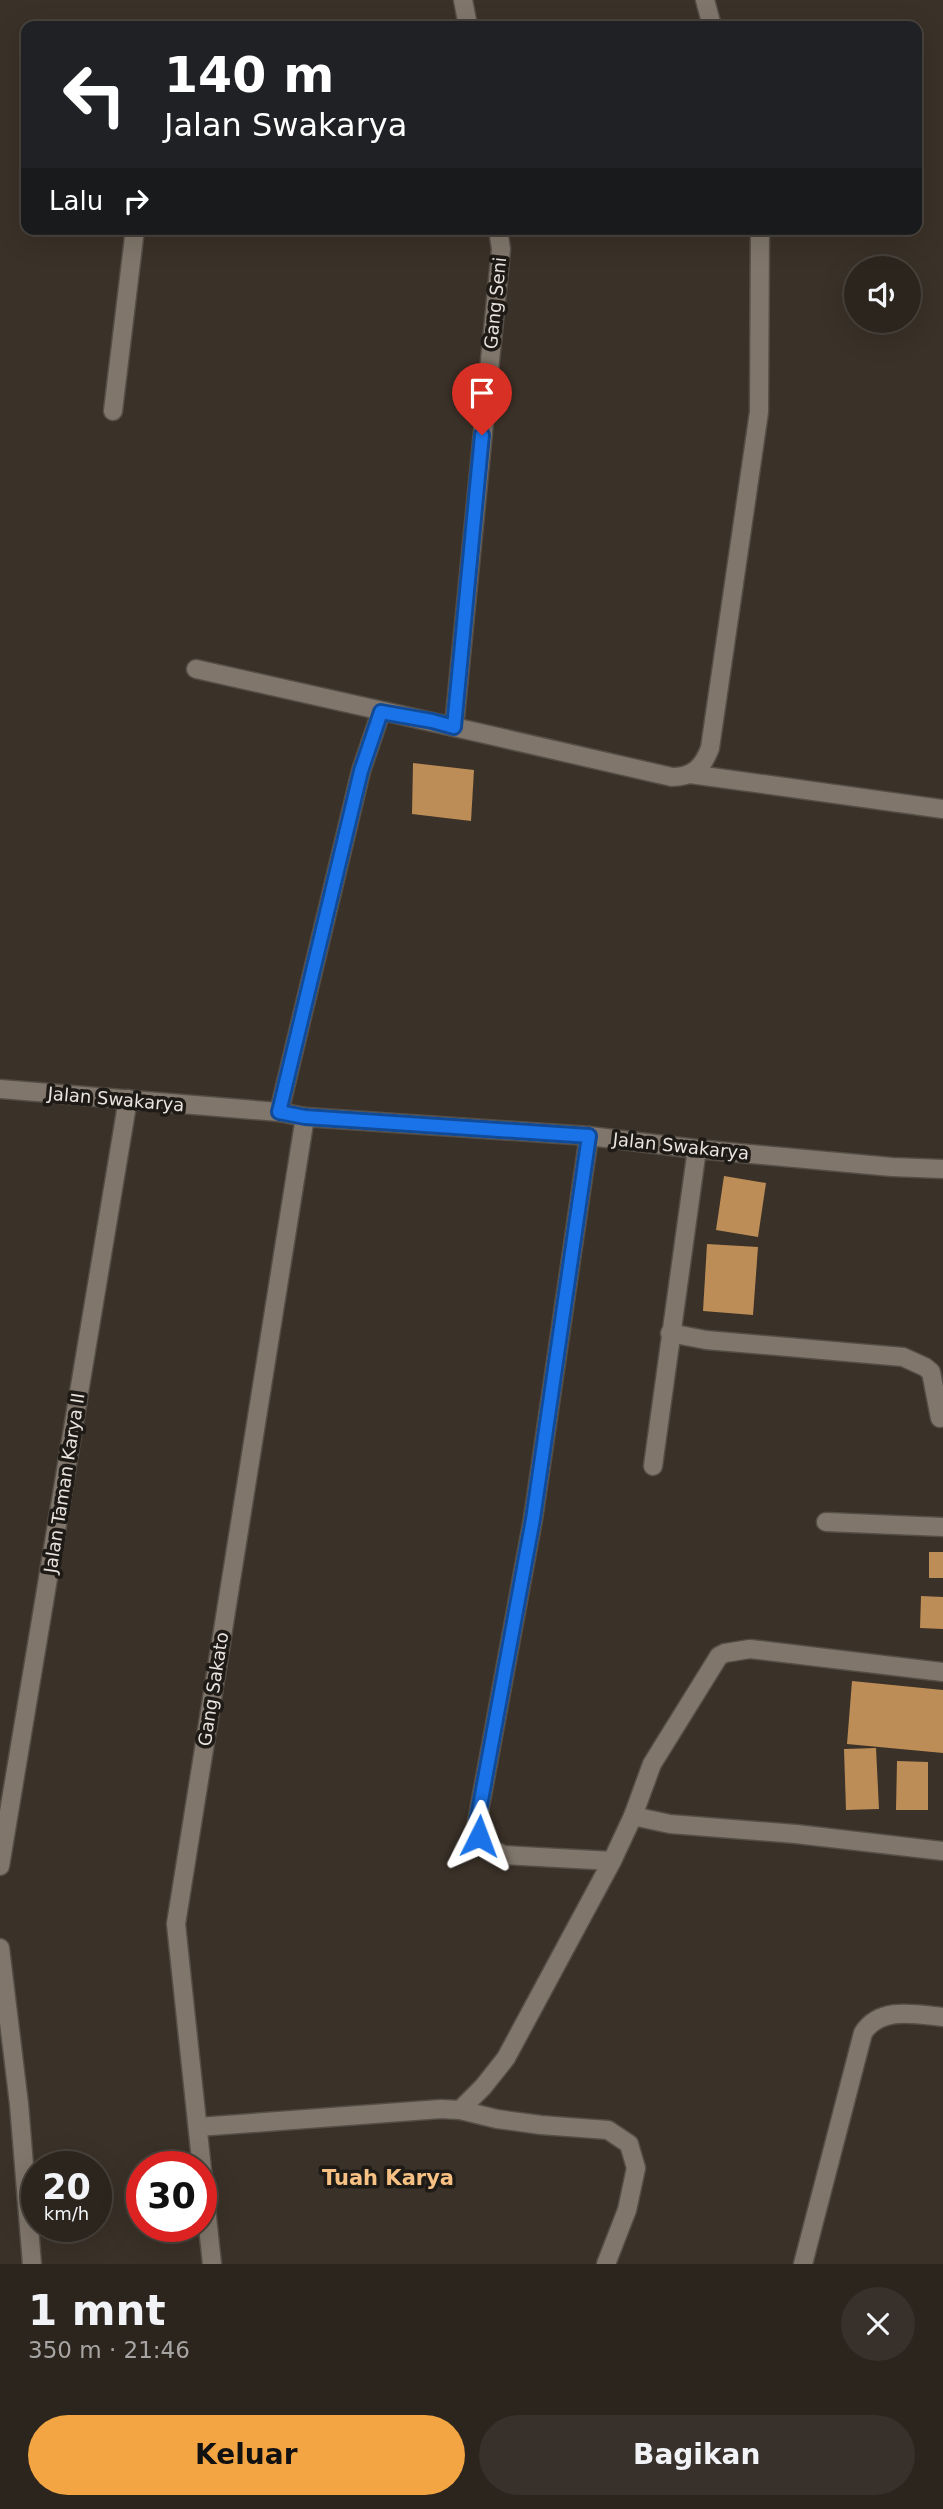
<!DOCTYPE html>
<html lang="id">
<head>
<meta charset="utf-8">
<style>
	:root { --surface:#2c251e; --page:#38312b; --text:#f1f3f6; --muted:#a6a5a4; --line:#48423c; --accent:#f2a542 }
	body { margin:0; font-family:"DejaVu Sans",sans-serif; background:var(--page); color:var(--text); height:100vh; display:flex; flex-direction:column; font-size:26px; white-space:nowrap }
	* { box-sizing:border-box; margin:0 }
	p { font-size:23px; color:var(--muted) }
	.icon { flex:none; width:38px; height:38px; fill:none; stroke:currentColor; stroke-width:2; stroke-linecap:round; stroke-linejoin:round }
	.map { position:relative; height:2264px; overflow:hidden }
	.side { display:flex; flex-direction:column; background:var(--surface); flex:1 }
	.side>* { flex:none }
	.guide { position:absolute; left:21px; top:21px; width:901px; height:214px; border-radius:14px; box-shadow:0 7px 28px #0002,0 0 0 2px var(--line); background:#202124; color:#fff; overflow:hidden }
	.controls { position:absolute; left:844px; top:256px; display:grid; gap:14px }
	.controls a { display:grid; place-items:center; width:77px; height:77px; border-radius:50%; background:var(--surface); box-shadow:0 7px 28px #0002,0 0 0 2px var(--line); font-size:35px }
	.speed { position:absolute; left:21px; top:2151px; display:flex; gap:14px; font-size:35px; font-weight:700; text-align:center }
	.speed>* { display:grid; place-content:center; width:91px; height:91px; border-radius:50%; background:var(--surface); box-shadow:0 7px 28px #0002,0 0 0 2px var(--line); line-height:1 }
	.speed small { font-size:18px; font-weight:400 }
	.speed .limit { border:10px solid #d22; background:#fff; color:#111 }
	.pin { position:absolute; display:grid; place-items:center; width:60px; height:60px; color:#fff; margin:-72px -30px; border-radius:50% 50% 50% 0; rotate:-45deg; box-shadow:0 0 7px #0007 }
	.pin .icon { rotate:45deg }
	.me { position:absolute; width:77px; margin:-38px; rotate:3deg; stroke-linejoin:round; filter:drop-shadow(0 0 5px #0008) }
	.turn { display:flex; align-items:center; gap:24px; height:147px; padding:0 28px; font-size:32px }
	.turn .icon { width:91px; height:91px; stroke-width:2.5 }
	.turn b { display:block; font-size:49px; line-height:60px }
	.then { display:flex; align-items:center; height:66px; padding:0 28px; background:#0003; gap:14px; font-size:26px }
	.round { display:grid; place-items:center; flex:none; width:74px; height:74px; border-radius:37px; background:var(--page) }
	.overview { display:flex; align-items:center; justify-content:space-between; height:119px; padding:0 28px }
	h1 { font-size:42px; font-weight:700; line-height:52px }
	.cta { display:flex; gap:14px; margin-top:auto; padding:14px 28px }
	.cta a { flex:1; height:80px; border-radius:42px; background:var(--accent); color:#111; font-size:28px; font-weight:700; line-height:80px; text-align:center }
	.cta a+a { background:var(--page); color:var(--text) }
	.map>svg:first-child { display:block }
	.building { fill:#bd8d57 }
	.lines { fill:none; stroke-linecap:round; stroke-linejoin:round }
	.minor-casing { stroke:#554e46; stroke-width:21 }
	.minor { stroke:#80766b; stroke-width:18 }
	.route-casing { stroke:#114b97; stroke-width:18 }
	.route { stroke:#1a73e8; stroke-width:12 }
	.labels { text-anchor:middle; dominant-baseline:central; stroke-width:7; stroke-linejoin:round; paint-order:stroke }
	.street-label { font-size:18px; fill:#e9e3dd; stroke:#1e1a16 }
	.quarter-label { font-size:21px; font-weight:bold; fill:#f8c184; stroke:#1e1a16 }
</style>
</head>
<body>
<div class="map">
<svg width="943" height="2264" viewBox="0 0 943 2264">
	<rect width="100%" height="100%" fill="#3a3128"/>
	<g class="building">
		<path d="M413,763L474,770L471,821L412,814Z"/>
		<path d="M724,1176L766,1183L758,1237L716,1230Z"/>
		<path d="M707,1244L758,1247L753,1315L703,1311Z"/>
		<rect x="929" y="1552" width="14" height="26"/>
		<path d="M921,1596L943,1597V1629L920,1628Z"/>
		<path d="M852,1681L943,1690V1753L847,1744Z"/>
		<path d="M876,1748L879,1809L846,1810L844,1749Z"/>
		<path d="M897,1761L928,1762V1810H896Z"/>
	</g>
	<g class="lines">
		<g class="minor-casing">
			<g id="minor">
				<path d="M463,0L468,26"/>
				<path d="M705,0L712,26"/>
				<path d="M113,411L135,229"/>
				<path d="M196,669L454,727L501,249L498,229"/>
				<path d="M454,727L672,777C693,777 703,767 710,748L759,412L760,229"/>
				<path d="M690,774L943,809"/>
				<path d="M0,1089L279,1112L305,1117L589,1136L697,1149L892,1167L943,1169"/>
				<path d="M279,1112L361,771L381,712"/>
				<path d="M589,1136L533,1519L477,1822C479,1841 487,1848 504,1855L612,1861"/>
				<path d="M670,1333L706,1340L903,1357L925,1367L931,1372L940,1418"/>
				<path d="M653,1466L697,1149"/>
				<path d="M826,1522L943,1527"/>
				<path d="M633,1816L652,1764L719,1656L725,1653L750,1649L943,1672"/>
				<path d="M0,1866L128,1099"/>
				<path d="M0,1948L19,2104L32,2264"/>
				<path d="M460,2110L483,2087L506,2058L612,1861L633,1816L670,1824L796,1834L943,1851"/>
				<path d="M198,2127L441,2109L460,2110L497,2119L541,2125L608,2130L629,2144L636,2168L627,2210L606,2264"/>
				<path d="M212,2264L176,1924L305,1117"/>
				<path d="M803,2264L863,2033C880,2006 915,2014 943,2017"/>
			</g>
		</g>
		<use href="#minor" class="minor"/>
	</g>
	<g class="lines">
		<g class="route-casing">
			<path id="route" d="M479,1836L477,1822L533,1519L589,1136L305,1117L279,1112L361,771L381,712L432,721L454,727L482,435"/>
		</g>
		<use href="#route" class="route"/>
	</g>
	<g class="labels">
		<g class="street-label">
			<text transform="translate(495 303) rotate(-84)">Gang Seni</text>
			<text transform="translate(116 1099) rotate(5)">Jalan Swakarya</text>
			<text transform="translate(681 1146) rotate(6)">Jalan Swakarya</text>
			<text transform="translate(64 1483) rotate(-81)">Jalan Taman Karya II</text>
			<text transform="translate(213 1689) rotate(-81)">Gang Sakato</text>
		</g>
		<g class="quarter-label">
			<text x="388" y="2178">Tuah Karya</text>
		</g>
	</g>
</svg>
<div class="controls">
<a><svg class="icon" aria-label="sound" viewBox="0 0 24 24"><path d="M4 9h4l5-4v14l-5-4H4zM17 9q2 3 0 6"/></svg></a>
</div>
<div class="speed"><div>20<small>km/h</small></div><div class="limit">30</div></div>
<div class="pin" style="left:482px;top:435px;background:#d93025"><svg class="icon" aria-label="arrive" viewBox="0 0 24 24"><path d="M6 21V4h12l-3 4 3 4H6"/></svg></div>
<svg class="me" style="left:479px;top:1836px" viewBox="-20 -20 40 40"><path d="M0-17L14 15 0 8-14 15z" fill="#1a73e8" stroke="#fff" stroke-width="4"/></svg>
<div class="guide">
<div class="turn"><svg class="icon" aria-label="left" viewBox="0 0 24 24"><path d="M17 20v-9H6M10 6l-5 5 5 5"/></svg><div><b>140 m</b>Jalan Swakarya</div></div>
<div class="then">Lalu<svg class="icon" aria-label="right" viewBox="0 0 24 24"><path d="M7 20v-9h11M14 6l5 5-5 5"/></svg></div>
</div>
</div>
<section class="side">
<div class="overview"><div><h1>1 mnt</h1><p>350 m · 21:46</p></div><a class="round"><svg class="icon" aria-label="close" viewBox="0 0 24 24"><path d="M6 6l12 12M18 6L6 18"/></svg></a></div>
<div class="cta"><a>Keluar</a><a>Bagikan</a></div>
</section>
</body>
</html>
